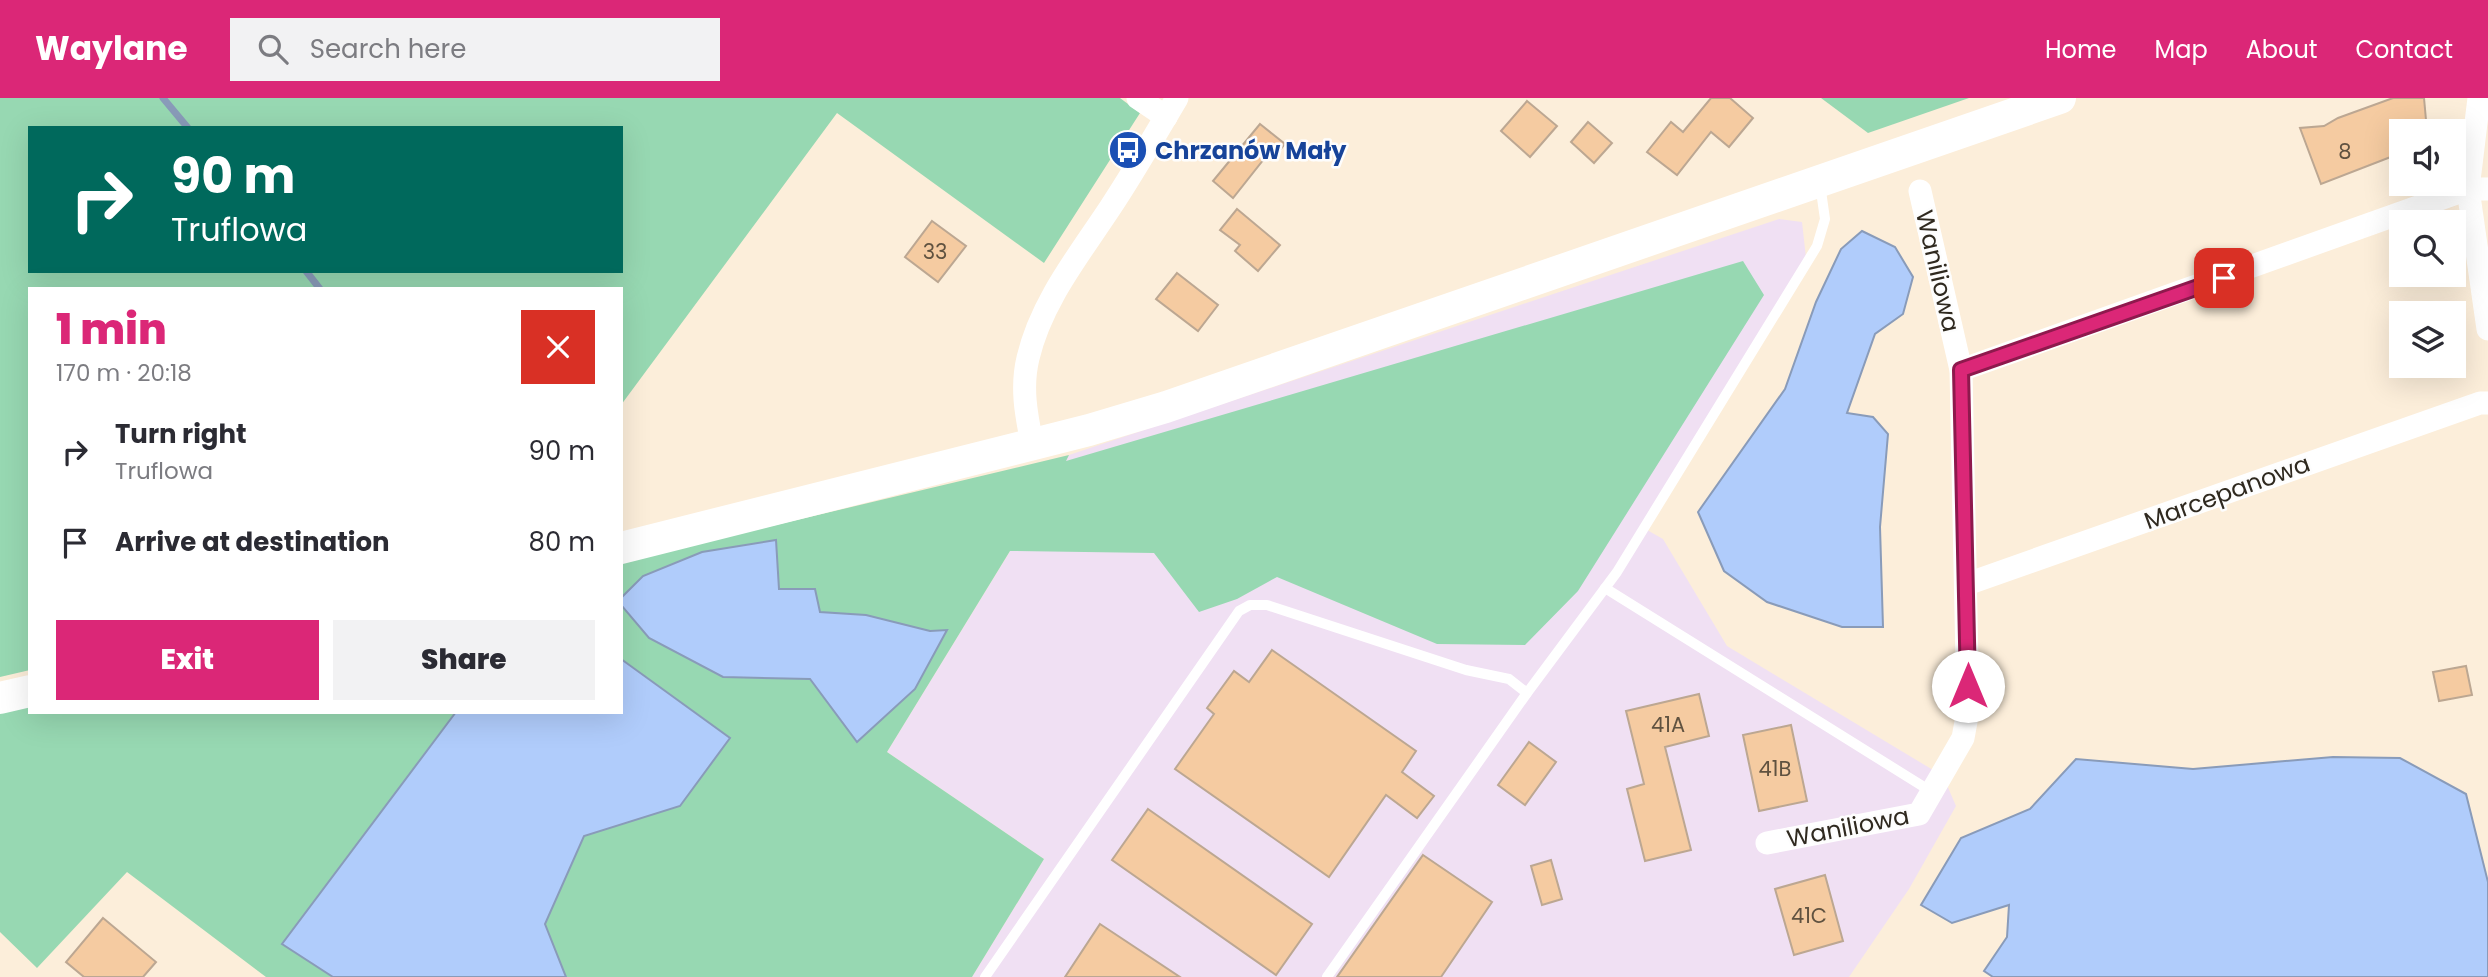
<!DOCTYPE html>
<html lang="en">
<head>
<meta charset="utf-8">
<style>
	:root { --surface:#fff; --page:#f2f2f3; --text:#2b2b33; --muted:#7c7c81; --accent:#db2777 }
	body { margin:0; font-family:Poppins,sans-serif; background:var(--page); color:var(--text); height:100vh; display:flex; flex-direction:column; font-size:26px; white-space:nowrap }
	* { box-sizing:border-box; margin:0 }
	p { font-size:23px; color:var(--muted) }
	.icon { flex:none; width:38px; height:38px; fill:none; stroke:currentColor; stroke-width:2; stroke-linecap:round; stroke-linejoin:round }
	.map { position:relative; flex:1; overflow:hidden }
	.side { position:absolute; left:28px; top:189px; width:595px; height:427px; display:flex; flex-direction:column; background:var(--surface); border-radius:0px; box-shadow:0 7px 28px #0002 }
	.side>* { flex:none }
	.top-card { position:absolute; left:28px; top:28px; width:595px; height:147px; border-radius:0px; box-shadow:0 7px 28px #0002; background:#00695c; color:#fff; overflow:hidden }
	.fabs { position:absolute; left:2389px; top:21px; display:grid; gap:14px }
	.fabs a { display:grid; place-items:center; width:77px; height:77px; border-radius:0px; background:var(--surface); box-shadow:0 7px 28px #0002; font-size:35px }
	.pin { position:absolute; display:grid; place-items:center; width:60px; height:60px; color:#fff; margin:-30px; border-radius:14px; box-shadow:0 4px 10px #0006 }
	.me { position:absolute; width:77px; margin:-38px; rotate:0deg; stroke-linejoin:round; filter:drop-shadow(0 0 5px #0008) }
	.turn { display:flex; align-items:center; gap:24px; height:147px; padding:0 28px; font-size:32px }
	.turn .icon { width:91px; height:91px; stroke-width:2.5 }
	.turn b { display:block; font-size:49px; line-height:60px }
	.round { display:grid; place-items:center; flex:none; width:74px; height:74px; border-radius:0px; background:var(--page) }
	.summary { display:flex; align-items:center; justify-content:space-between; height:119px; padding:0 28px }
	h1 { font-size:42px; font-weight:800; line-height:52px; color:var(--accent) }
	.primary-button { display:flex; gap:14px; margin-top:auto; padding:14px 28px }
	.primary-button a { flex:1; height:80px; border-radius:0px; background:var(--accent); color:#fff; font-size:28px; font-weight:800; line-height:80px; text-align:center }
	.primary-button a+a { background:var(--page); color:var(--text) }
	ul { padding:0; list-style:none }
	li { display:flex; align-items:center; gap:21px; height:91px; padding:0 28px }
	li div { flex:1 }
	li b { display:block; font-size:26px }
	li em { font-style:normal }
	header { display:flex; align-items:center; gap:42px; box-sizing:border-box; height:98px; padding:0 35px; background:var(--accent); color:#fff }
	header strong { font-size:33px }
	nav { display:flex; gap:38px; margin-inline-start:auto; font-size:24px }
	.search { width:490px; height:63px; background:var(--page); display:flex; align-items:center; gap:18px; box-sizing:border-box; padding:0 24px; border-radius:0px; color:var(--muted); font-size:26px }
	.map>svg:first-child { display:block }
	.industrial { fill:#f0e0f3 }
	.green { fill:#97d8b2; fill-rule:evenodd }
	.water { fill:#b0ccfb; stroke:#899bb9; stroke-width:2 }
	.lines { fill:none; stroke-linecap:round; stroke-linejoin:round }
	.stream { stroke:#899bb9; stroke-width:7 }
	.building { fill:#f5cba1; stroke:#bca792; stroke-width:2 }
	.lane { stroke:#fff; stroke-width:10 }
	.street { stroke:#fff; stroke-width:23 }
	.secondary { stroke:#fff; stroke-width:32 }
	.route-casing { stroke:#8e194d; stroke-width:18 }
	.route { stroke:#db2777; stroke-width:12 }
	.labels { text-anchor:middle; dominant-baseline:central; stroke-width:5; stroke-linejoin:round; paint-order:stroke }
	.number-label { font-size:21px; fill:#605240 }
	.transit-label { font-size:24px; font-weight:bold; fill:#164399; stroke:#fdfdfd; text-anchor:start }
	.street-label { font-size:24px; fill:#2f291f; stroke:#fdfdfd }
</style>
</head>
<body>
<header>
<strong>Waylane</strong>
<div class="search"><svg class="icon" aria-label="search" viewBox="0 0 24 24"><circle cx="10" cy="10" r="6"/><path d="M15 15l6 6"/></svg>Search here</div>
<nav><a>Home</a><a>Map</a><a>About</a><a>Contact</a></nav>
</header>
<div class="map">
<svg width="2488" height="879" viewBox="0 0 2488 879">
	<rect width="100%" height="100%" fill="#fceeda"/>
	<path class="industrial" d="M1779,121L1802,124L1807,169L1640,428L1663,441L1727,548L1943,678L1956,708L1909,791L1849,879H972L1044,761L887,654L1069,357Z"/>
	<g class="green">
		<path d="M0,0H1120L1140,15L1044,165L837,15L621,307V191H30V572L0,579ZM30,30H621V173H30Z"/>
		<path d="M1821,0H1969L1868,35Z"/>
		<path d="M1743,163L1764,197L1578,493L1525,547L1437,546L1277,479L1237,501L1199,514L1154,455L1010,453L887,654L1044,761L972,879H566L545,826L584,738L680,708L729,640L621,561V507L649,540L723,579L810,580L857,644L946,532L930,533L866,517L820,514L779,491L776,443L643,478L621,500V464L1069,357L1066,363Z"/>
		<path d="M30,606V614H456L283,846L333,879H266L127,774L37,870L0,834V613Z"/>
	</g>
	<g class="water">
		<path d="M1862,133L1895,149L1913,179L1903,216L1875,236L1847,315L1873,319L1888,336L1880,429L1883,529H1842L1767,504L1724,473L1698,414L1785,291L1816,204L1841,151Z"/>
		<path d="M776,442L779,491H815L820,514L866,517L930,533L947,532L915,591L857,644L810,581L723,579L649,540L621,507V500L643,478L702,454Z"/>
		<path d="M621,561L730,640L680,708L584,738L545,826L566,879H333L282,846L456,614H621Z"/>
		<path d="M2333,659L2400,660L2466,696L2488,784V879H1993L1984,873L2007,839L2009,807L1952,825L1921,807L1961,740L2030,711L2076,661L2193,671Z"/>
	</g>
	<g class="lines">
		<g class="stream">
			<path d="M163,0L188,30"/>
			<path d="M306,173L320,191"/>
		</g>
	</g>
	<g class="building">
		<path d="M1711,0H1730L1753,20L1729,49L1711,34L1677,77L1647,54L1671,24L1683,34Z"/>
		<path d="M2393,0H2424L2427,33H2401V55L2321,86L2300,30L2324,28L2338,20Z"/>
		<path d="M1527,3L1557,28L1530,59L1501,33Z"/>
		<path d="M1588,24L1612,45L1594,65L1571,44Z"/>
		<path d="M1260,26L1285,46L1273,60L1268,56L1233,100L1213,83Z"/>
		<path d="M1237,111L1280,147L1258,173L1235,153L1240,147L1220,132Z"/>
		<path d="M932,123L966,148L938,184L905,159Z"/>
		<path d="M1177,175L1218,207L1198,233L1156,201Z"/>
		<path d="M1272,552L1416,653L1402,674L1434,698L1417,720L1386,697L1329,779L1175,671L1214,616L1207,610L1234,573L1249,584Z"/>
		<path d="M2466,568L2472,597L2439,603L2433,574Z"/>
		<path d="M1699,596L1709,638L1665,649L1691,752L1645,763L1627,691L1644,686L1626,613Z"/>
		<path d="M1791,627L1807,703L1759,713L1743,637Z"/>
		<path d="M1529,644L1556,664L1525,707L1498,687Z"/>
		<path d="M1148,711L1312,826L1276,877L1112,762Z"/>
		<path d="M1423,757L1492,804L1441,879H1337Z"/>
		<path d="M1551,762L1562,801L1542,807L1531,768Z"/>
		<path d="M1825,777L1843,843L1794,857L1775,791Z"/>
		<path d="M103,820L156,864L143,879H84L66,864Z"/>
		<path d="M1100,826L1180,879H1065Z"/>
	</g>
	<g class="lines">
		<g class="lane">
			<path d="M1605,490L1932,694"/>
			<path d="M985,879L1239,513L1250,507H1267L1466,572L1509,581L1527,595"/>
			<path d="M1327,879L1527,595L1617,474L1817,148L1825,121L1820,86"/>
		</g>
		<g class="street">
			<path d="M1138,0L1166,19"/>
			<path d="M2479,0L2468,91L2488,231"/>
			<path d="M1961,272L2468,91H2488"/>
			<path d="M1032,345C1026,316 1021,289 1028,260C1041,204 1079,157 1110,110C1134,74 1155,37 1177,0"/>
			<path d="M1967,486L2480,305H2488"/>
			<path d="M1767,745L1919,716L1963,640L1968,613L1961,272L1920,93"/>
		</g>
		<g class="secondary">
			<path d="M621,450L1089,332L1166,309L2060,0"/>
			<path d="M0,600L30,593"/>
		</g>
	</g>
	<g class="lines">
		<g class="route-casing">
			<path id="route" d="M1968,588L1961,272L2224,180"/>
		</g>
		<use href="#route" class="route"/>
	</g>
	<defs>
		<g id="bus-disc" transform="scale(2.0125)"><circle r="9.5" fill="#1a4fb4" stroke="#fdfdfd"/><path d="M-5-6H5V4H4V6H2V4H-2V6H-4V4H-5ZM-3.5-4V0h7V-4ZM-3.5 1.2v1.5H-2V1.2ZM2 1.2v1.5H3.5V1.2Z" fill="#fff"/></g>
	</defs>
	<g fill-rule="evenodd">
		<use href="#bus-disc" x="1128" y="52"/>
	</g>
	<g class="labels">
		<g class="number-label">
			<text x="2345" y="53">8</text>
			<text x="935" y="153">33</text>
			<text x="1668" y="626">41A</text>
			<text x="1775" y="670">41B</text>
			<text x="1809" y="817">41C</text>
		</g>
		<g class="transit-label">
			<text x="1155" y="52">Chrzanów Mały</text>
		</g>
		<g class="street-label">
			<text transform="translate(1938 173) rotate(77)">Waniliowa</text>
			<text transform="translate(2227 394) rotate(-20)">Marcepanowa</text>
			<text transform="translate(1848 729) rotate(-11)">Waniliowa</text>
		</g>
	</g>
</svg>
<div class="fabs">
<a><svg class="icon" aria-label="sound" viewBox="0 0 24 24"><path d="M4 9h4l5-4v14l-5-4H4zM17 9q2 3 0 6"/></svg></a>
<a><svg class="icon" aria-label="search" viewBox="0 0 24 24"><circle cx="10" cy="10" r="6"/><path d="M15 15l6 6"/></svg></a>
<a><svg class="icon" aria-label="layers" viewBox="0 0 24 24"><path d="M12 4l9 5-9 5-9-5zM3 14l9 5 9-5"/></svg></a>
</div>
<div class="pin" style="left:2224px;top:180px;background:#d93025"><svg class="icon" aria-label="arrive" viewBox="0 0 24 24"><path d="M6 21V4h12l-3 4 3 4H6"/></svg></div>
<svg class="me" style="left:1968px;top:588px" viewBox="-20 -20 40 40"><circle r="19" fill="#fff"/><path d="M0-13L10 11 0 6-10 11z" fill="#db2777"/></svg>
<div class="top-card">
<div class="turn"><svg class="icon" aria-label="right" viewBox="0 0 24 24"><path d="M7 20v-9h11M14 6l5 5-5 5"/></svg><div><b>90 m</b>Truflowa</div></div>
</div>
<section class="side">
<div class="summary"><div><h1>1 min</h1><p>170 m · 20:18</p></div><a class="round" style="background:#d93025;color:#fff"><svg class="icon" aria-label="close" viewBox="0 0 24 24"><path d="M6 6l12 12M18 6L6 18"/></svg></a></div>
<ul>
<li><svg class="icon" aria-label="right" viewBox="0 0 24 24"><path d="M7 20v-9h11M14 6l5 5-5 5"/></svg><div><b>Turn right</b><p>Truflowa</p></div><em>90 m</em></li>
<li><svg class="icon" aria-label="arrive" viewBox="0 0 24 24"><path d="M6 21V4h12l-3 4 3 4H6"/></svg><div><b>Arrive at destination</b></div><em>80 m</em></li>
</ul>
<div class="primary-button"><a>Exit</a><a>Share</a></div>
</section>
</div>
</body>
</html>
